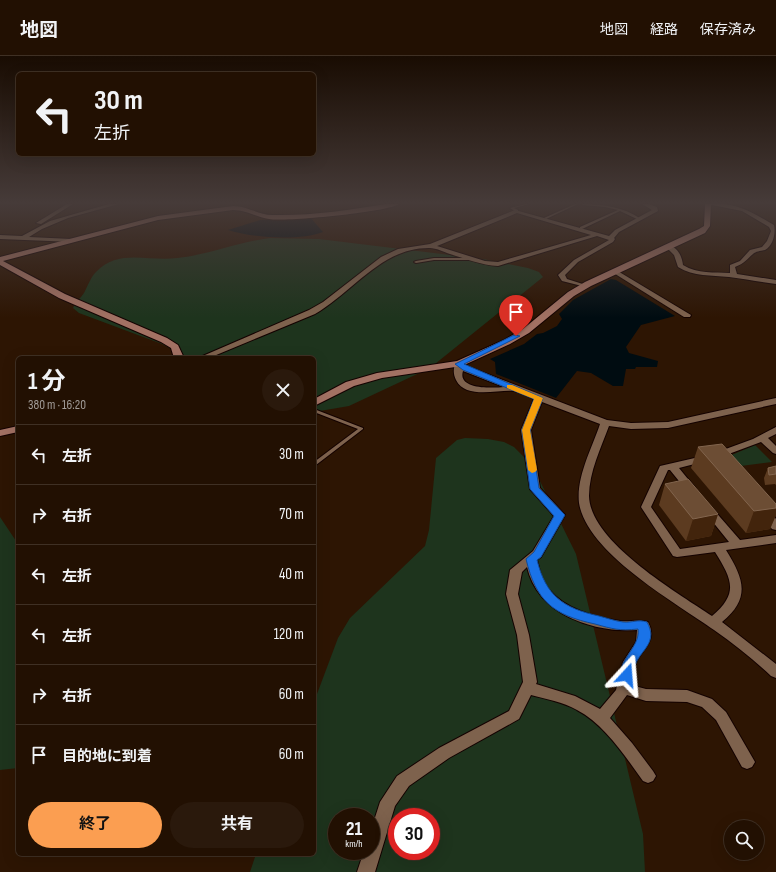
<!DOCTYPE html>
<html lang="ja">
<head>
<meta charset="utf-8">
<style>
	:root { --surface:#221002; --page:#2a190c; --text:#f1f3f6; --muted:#a29d99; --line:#3f3024; --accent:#fb9e51 }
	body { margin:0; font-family:"Sofia Sans Condensed","Noto Sans JP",sans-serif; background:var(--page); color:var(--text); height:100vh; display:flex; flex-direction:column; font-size:15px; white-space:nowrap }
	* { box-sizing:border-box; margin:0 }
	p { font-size:13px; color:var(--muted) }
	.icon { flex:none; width:22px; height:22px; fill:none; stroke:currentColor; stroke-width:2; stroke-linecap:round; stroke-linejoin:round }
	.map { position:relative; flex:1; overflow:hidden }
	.details { position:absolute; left:16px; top:300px; width:300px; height:500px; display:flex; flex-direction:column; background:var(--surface); border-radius:6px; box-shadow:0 4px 16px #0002,0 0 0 1px var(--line) }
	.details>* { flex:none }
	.top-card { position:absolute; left:16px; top:16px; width:300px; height:84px; border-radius:6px; box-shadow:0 4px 16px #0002,0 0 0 1px var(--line); background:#221002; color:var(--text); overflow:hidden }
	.controls { position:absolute; left:724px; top:764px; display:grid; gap:8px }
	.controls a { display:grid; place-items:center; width:40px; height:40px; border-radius:50%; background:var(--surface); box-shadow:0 4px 16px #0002,0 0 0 1px var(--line); font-size:20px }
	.speed { position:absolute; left:328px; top:752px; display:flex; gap:8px; font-size:20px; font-weight:700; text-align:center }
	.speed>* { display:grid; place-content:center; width:52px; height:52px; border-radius:50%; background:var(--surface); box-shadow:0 4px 16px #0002,0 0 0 1px var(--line); line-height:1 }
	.speed small { font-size:10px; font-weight:400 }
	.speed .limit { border:6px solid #d22; background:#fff; color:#111 }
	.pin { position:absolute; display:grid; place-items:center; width:34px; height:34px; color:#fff; margin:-41px -17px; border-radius:50% 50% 50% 0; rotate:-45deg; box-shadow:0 0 4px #0007 }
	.pin .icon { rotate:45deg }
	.me { position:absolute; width:44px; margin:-22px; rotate:19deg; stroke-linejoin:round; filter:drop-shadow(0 0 3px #0008) }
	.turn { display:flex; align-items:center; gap:14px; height:84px; padding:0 12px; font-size:18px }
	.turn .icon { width:52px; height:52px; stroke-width:2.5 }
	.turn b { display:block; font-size:28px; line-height:34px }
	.round { display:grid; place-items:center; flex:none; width:42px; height:42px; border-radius:21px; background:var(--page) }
	.head { display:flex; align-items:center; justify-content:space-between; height:68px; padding:0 12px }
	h1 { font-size:24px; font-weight:700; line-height:30px }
	.primary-button { display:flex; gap:8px; margin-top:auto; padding:8px 12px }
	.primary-button a { flex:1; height:46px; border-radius:24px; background:var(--accent); color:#111; font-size:16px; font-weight:700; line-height:46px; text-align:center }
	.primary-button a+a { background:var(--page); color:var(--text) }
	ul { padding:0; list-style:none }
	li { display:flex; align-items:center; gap:12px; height:60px; padding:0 12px; border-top:1px solid var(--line) }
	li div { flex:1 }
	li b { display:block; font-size:15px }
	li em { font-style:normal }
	header { display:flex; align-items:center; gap:24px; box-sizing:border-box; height:56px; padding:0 20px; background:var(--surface); border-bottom:1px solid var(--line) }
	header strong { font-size:19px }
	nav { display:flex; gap:22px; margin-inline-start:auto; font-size:14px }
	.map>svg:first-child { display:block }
	.green { fill:#1e341d; fill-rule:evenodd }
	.water { fill:#000c11 }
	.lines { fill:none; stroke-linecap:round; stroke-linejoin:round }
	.lane-casing { stroke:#140200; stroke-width:2 }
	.street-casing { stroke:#140200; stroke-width:2 }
	.secondary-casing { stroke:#140200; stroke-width:2 }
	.lane { fill:#7e624d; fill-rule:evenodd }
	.street { fill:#7e624d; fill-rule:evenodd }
	.secondary { fill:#a27163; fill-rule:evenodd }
	.wall { fill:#5c3b20 }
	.shaded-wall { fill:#42240c }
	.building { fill:#6c4d34; stroke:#82654e }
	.route { fill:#1a73e8; stroke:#114b97 }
	.slow { fill:#f59e0b }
</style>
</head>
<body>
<header>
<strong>地図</strong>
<nav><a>地図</a><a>経路</a><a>保存済み</a></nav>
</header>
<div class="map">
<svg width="776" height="816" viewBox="0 0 776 816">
	<rect width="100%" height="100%" fill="#2d1503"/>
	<g class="green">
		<path d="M270,182L319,183L483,203L528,212L539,216L543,221L430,312L349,350L314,356V302H188L162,288L79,257L73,252C76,245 80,243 84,237C88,230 90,222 96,216C118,192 149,206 177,202C208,199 238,186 270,182Z"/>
		<path d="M465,382L488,383L504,386L514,391L528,405L538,421L576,498L643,778L645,816H250L256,798H314V646L338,582L350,562L425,490L429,474L436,402L457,384ZM337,761H371V795H337ZM397,761H431V795H397Z"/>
		<path d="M755,389L772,406L733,411L727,401Z"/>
		<path d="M0,461L18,488V712L0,714Z"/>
	</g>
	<g class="water">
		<path d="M310,161L323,176C300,185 252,182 228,174L260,164Z"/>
		<path d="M611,223L616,224L675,260L641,269L626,291L629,297L658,305L657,311H636L635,313H626L623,330H613L591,317L577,315L556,342L496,318L495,306L490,303L524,288L537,278L543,277L557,270L562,263L559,258L573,244Z"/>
	</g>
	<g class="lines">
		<g class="lane-casing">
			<g id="lane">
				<path d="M526,148H529L514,152L518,154V156H516L510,152Z"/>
				<path d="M575,148H578L546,163L544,162Z"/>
				<path d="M582,148C602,148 624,151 641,163L639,164L620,155L582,173H580V171L618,154L605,151L583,149Z"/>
				<path d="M434,202H472L474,203L472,204H434L416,207L414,206L416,205Z"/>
				<path d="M314,353L363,372V373L316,409L314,410V406L358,373L314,356Z"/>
			</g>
		</g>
		<g class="street-casing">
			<g id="street">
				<path d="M67,148H73L41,168L36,167Z"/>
				<path d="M109,148H119L68,162L42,173L29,181L72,183L74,184V186L0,183V179L22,180L50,165Z"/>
				<path d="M642,148H649L657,151L658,155L619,176L614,182L615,183L613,186L578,206L565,219L567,223L586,229V231L562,225L558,219L574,204L609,184L597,180L498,210C481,209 466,203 450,198C444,196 436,192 430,192C382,191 353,236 315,258L209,302H198L309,254L323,246L381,201L398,193L430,188L515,154L609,180L615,174L652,154ZM517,157L591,179L498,206L485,205L437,190Z"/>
				<path d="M707,148C734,145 752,156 774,169C776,177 773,190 765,194C761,195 756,195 753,198C746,204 745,207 735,211L737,218L776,224V228C760,226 745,223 729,221C711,219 694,221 678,211L674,199L667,192V190C677,189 682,200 683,209C698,218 714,216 730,217V209L740,205L750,194L762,191L767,185L771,175L769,171L742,155Z"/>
				<path d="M612,214H616L691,259L690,261H684L612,216Z"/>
				<path d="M456,306H462L469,311L607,364L631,367L668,366L776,342V348L668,372L631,373L609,370C601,392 589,416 589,440C590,486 678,537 712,560C740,537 731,522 715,496L677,501L673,500L641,451L660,410L712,398L753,383L776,371V378L768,382L776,390V398L773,397L761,386L718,402L679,412L696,433L691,436L687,435L670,414H668L651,451L680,493L729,486L704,455L709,451L713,453L740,484L776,479V487L726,494C744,523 751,542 722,566L776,608V622L771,620C753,603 734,588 714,574C676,547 587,497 579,447C576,421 592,392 600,368L542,346L531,374L540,432L565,459L541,501L537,504C539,511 540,518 543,525C558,552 592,561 620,565C630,566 638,563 648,566C658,585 642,592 636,607C634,614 634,621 631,629L646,633L687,634L712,643L726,656L755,706L752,711L747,713L742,711L716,664L702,651L687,646L646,645L627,639L610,662L632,687L653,715L656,720L653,725L648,727L643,725C625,700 604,668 577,654C563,646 546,643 531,639L519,663L449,702L409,730L395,750L375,816H357L364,795H371V774L380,746L397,720L439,692L509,655L523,626L517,579L506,538L510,514L533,495L554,460L530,433L521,374L534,343C528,340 521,336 514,335C499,333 466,344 456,324C453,318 453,312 456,306ZM463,315L504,331C493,332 457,334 463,315ZM527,511C538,559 594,577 637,574L636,586L623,606L616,634L600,653L575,640L536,628L537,626L529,579L518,538L522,516Z"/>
				<path d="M764,452L768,453L776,463V474L772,473L759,456Z"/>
			</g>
		</g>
		<g class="secondary-casing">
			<g id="secondary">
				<path d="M386,148H399C388,156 286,166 269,163C256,161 246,154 233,154L158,164L3,205L65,238L167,282L178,289L184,302H174L171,292L161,286L59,242L0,209V201L158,160L233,150C247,150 259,159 272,159C310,160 349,154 386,148Z"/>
				<path d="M705,148H711L710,170L705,177L591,230L574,240L529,277L510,288L462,310L382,322L354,330L314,350V343L346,326L377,317L457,305L504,284L523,273L568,236L585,226L699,173L704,170Z"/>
				<path d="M18,370V376L0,380V374Z"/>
			</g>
		</g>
		<use href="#lane" class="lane"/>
		<use href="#street" class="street"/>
		<use href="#secondary" class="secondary"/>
	</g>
	<g class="wall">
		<path d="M698,391L776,448V459L770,473L746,477L691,412Z"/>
		<path d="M776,410V429L775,428L765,429L764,422L768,412Z"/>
		<path d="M665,428L718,458L711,480L686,485L659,449Z"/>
	</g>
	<g class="shaded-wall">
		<path d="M776,452V459L770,473L746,477L754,455Z"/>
		<path d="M718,458L711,480L686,485L693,463Z"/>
	</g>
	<g class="building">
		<path d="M722,388L776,448V452L754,455L698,391Z"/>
		<path d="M776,410V418L769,419L768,412Z"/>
		<path d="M688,423L718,458L693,463L665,428Z"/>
	</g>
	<linearGradient id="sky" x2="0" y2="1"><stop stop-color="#190c02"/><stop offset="0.56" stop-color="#463b39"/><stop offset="1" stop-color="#463b39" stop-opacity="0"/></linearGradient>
	<rect width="776" height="262" fill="url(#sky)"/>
	<path class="route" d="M514,279L520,280L464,308L543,342L530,374L539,432L565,459L541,501L537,504C546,540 563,552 599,560C607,562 615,565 623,566C633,567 637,563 647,566C658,586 642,593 636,607C633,612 634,618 632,623L627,625L623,623C614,606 641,592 638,573C619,575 613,573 595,568C553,559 536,545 526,503L534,496L554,460L530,433L522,374L534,343L463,314L455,308Z"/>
	<path class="slow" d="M507,329H512L543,342L530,374L537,414L535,416L532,417L528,414L522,374L534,343L507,332Z"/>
</svg>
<div class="controls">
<a><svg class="icon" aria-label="search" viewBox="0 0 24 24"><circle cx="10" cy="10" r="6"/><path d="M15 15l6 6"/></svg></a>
</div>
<div class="speed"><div>21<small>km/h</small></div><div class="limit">30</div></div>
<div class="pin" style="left:516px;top:280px;background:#d93025"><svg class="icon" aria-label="arrive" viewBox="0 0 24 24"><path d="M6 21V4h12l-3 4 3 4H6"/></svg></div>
<svg class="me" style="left:627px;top:619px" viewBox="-20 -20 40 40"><path d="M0-17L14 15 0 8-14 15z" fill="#1a73e8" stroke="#fff" stroke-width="4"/></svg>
<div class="top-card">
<div class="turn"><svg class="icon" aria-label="left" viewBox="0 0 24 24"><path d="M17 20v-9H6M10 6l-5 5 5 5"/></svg><div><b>30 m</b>左折</div></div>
</div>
<section class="details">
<div class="head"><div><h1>1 分</h1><p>380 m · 16:20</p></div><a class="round"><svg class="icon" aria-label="close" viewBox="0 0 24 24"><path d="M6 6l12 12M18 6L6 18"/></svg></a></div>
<ul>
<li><svg class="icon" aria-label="left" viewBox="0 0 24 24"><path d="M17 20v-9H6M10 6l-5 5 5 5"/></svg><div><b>左折</b></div><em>30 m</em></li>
<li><svg class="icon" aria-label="right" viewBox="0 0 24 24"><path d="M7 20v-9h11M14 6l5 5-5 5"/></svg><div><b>右折</b></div><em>70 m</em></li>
<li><svg class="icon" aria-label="left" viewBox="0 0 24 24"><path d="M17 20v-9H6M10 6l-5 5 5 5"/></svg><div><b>左折</b></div><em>40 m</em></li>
<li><svg class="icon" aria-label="left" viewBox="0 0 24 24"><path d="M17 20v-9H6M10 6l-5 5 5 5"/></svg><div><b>左折</b></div><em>120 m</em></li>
<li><svg class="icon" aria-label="right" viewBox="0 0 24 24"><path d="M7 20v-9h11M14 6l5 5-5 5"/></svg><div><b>右折</b></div><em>60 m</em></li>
<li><svg class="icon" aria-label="arrive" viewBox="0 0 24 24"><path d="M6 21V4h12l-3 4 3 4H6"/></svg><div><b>目的地に到着</b></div><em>60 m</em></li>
</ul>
<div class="primary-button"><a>終了</a><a>共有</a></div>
</section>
</div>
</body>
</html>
